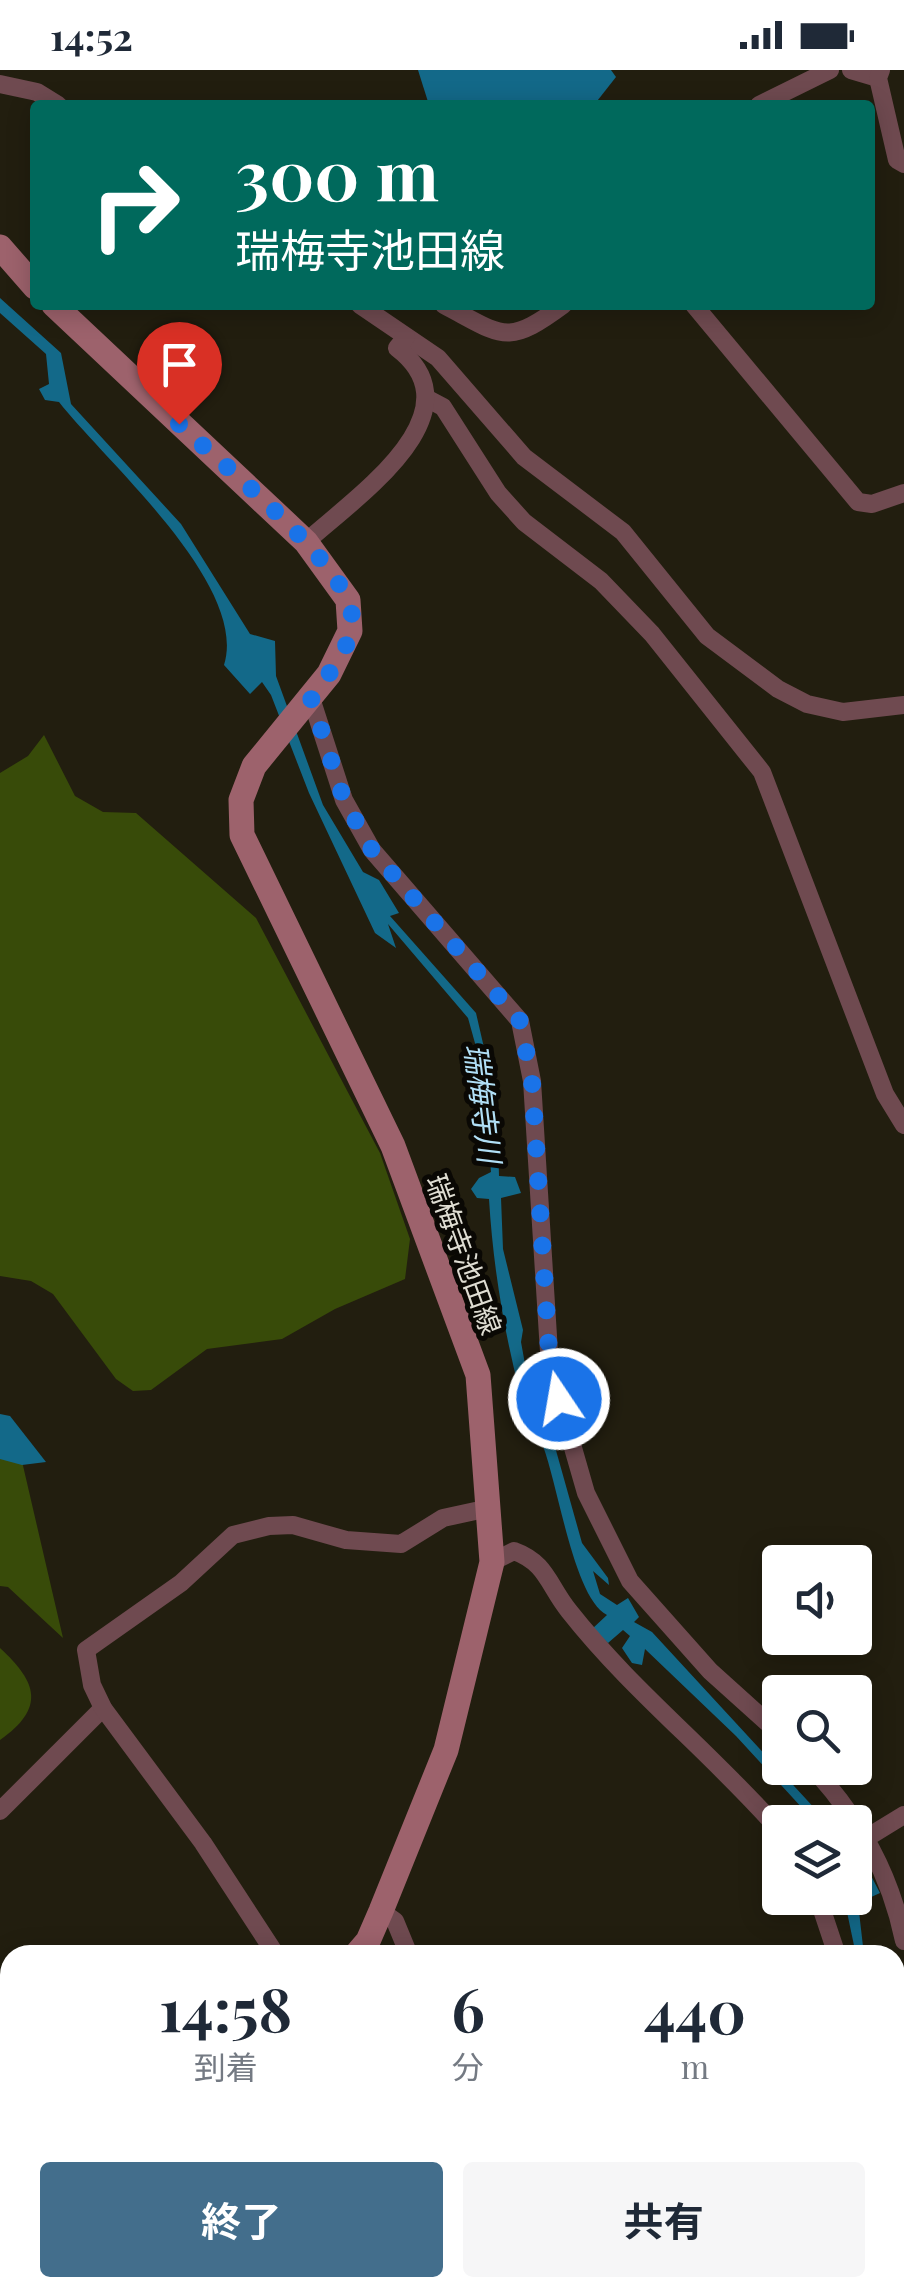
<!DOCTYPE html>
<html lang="ja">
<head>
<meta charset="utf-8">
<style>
	:root { --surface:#fff; --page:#f6f6f7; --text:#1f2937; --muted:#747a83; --accent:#436e8c }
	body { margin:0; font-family:"Playfair Display","Noto Sans JP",serif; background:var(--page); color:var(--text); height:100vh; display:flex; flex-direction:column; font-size:38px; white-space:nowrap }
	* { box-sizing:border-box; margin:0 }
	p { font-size:32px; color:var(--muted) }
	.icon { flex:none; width:55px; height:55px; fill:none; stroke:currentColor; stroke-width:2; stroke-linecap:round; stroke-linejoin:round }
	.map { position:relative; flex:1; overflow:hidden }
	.panel { position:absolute; left:0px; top:1875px; width:905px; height:352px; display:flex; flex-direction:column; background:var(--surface); border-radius:30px 30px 0 0; box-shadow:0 5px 25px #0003 }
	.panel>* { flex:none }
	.guide { position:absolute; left:30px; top:30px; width:845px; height:210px; border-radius:10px; box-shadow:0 5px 25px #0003; background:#00695c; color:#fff; overflow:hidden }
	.buttons { position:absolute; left:762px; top:1475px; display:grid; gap:20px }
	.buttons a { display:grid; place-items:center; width:110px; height:110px; border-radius:10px; background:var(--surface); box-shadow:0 5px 25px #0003; font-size:50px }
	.pin { position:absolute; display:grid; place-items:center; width:85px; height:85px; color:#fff; margin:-102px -42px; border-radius:50% 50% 50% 0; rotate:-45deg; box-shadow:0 0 10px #0007 }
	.pin .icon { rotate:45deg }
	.me { position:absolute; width:110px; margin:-55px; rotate:348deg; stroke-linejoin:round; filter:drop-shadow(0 0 8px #0008) }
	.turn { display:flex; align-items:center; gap:35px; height:210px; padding:0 40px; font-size:45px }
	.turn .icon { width:130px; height:130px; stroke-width:2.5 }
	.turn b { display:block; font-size:70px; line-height:85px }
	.eta { display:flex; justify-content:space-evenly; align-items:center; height:170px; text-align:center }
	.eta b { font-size:60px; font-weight:700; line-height:70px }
	.primary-button { display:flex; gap:20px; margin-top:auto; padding:20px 40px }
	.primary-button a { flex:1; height:115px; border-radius:10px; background:var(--accent); color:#fff; font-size:40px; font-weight:700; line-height:115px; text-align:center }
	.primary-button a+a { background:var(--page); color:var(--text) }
	.status { display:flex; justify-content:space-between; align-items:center; height:70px; padding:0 50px; background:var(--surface); direction:ltr }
	.status svg { height:28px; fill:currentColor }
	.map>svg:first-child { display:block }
	.forest { fill:#384b09 }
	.water { fill:#136989 }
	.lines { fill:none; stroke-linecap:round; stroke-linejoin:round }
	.street { stroke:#6f4a50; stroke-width:18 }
	.secondary { stroke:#9d626c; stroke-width:25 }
	.route { stroke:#1a73e8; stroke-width:18; stroke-dasharray:0 32.4 }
	.labels { text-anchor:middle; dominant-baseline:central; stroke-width:10; stroke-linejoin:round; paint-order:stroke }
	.street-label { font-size:28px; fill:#dfddd3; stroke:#0a0804 }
	.water-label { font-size:30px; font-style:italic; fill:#b1dff6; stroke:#0a0804 }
</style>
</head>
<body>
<div class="status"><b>14:52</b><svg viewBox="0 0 49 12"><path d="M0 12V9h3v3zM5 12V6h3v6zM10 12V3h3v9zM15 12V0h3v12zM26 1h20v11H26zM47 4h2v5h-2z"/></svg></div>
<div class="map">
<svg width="904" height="2226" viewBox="0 0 904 2226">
	<rect width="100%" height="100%" fill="#221e0f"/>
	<g class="forest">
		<path d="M44,665L75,726L103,742L136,743L256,848L380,1083L410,1169L405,1209L335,1239L282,1269L207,1279L151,1320L133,1321L116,1309L53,1224L31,1211L0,1206V703L28,686Z"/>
		<path d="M0,1386L21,1387L63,1568L8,1517L0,1516Z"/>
		<path d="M0,1578C38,1613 45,1638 0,1670Z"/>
	</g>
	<g class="water">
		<path d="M418,0H611L616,7L594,35H429Z"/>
		<path d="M0,228L61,283L71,334L181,454L250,564L275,571L276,606L323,735L363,802L379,810L399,843L390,846L476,943L497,1034L499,1106L515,1107L521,1123L501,1128L503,1179L523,1260L521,1272L531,1327L550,1359L582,1473L608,1508L609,1515L593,1501L600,1524L617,1535L628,1528L639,1547L634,1552L652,1562L818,1742L832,1744L839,1752H815L736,1666L645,1579L642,1595L632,1593L622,1578L630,1566L623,1560L608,1573L592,1559L607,1545C574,1528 559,1419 543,1376C536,1359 525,1345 521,1327C504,1262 493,1196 489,1129L477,1128L471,1119L479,1108L491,1102L483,1002L468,948L388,854L396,878L375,863L309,723L271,625L262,612L250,624L224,595C249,515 106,392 59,332L45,330L39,319L49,314L46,284L0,243Z"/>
		<path d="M0,1344L10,1346L46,1392L22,1395L0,1389Z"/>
		<path d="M855,1775L880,1823L858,1833L864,1885H856L847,1842L832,1828H855Z"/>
	</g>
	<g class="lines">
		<g class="street">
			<path d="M851,0L878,8"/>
			<path d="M881,0L878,8L897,90L904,94"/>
			<path d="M0,14L37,22L58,35"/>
			<path d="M759,35L830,0"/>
			<path d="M360,235L438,288L524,387L623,462L707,566L778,619L807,634L843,642L904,635"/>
			<path d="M444,235C503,266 506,277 563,235"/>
			<path d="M694,235L858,432L872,434L904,423"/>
			<path d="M426,328L443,337L498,423L524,452L601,511L652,564L762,702L885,1024L904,1055"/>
			<path d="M306,472C353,429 482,343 397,278L406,267"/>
			<path d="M311,628L344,730L372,780L520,951L532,1011L550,1298L586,1423L630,1511L710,1601L780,1664"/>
			<path d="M492,1492L514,1481C547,1493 548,1515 569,1541C632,1621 713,1684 780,1761"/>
			<path d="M813,1698C860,1750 890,1803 904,1871"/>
			<path d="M0,1741L103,1638"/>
			<path d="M868,1767L904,1745"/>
			<path d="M818,1828L837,1885"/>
			<path d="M381,1841L395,1851L409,1885"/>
			<path d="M276,1885L203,1773L103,1638L92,1615L86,1580L181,1513L233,1465L269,1456L293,1455L346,1470L401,1474L443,1448L489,1438"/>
			<path d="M260,2218L264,2226"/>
			<path d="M543,2218L546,2226"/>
			<path d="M834,2218L835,2226"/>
			<path d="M184,2226L201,2218"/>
		</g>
		<g class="secondary">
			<path d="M0,177L35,217"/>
			<path d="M54,235L306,472L348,530L350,561L329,604L254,696L241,730L242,765L393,1076L478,1305L492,1492L446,1680L381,1841L368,1871L356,1885"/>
			<path d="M0,2215L10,2205"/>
		</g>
	</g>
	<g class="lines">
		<path class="route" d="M179,354C218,391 350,496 352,547C353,578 328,604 311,628L344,730L372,780L520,951L532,1011L550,1298L559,1329"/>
	</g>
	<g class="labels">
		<g class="street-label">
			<text transform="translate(465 1184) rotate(70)">瑞梅寺池田線</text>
		</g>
		<g class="water-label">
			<text transform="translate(484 1033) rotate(83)">瑞梅寺川</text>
		</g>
	</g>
</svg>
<div class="buttons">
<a><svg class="icon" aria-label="sound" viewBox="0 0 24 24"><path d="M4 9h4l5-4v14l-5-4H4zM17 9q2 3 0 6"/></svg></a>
<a><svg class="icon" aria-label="search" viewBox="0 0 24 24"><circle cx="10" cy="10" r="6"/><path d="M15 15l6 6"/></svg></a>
<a><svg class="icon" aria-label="layers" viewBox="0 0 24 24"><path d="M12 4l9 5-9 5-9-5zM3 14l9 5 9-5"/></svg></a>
</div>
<div class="pin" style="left:179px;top:354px;background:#d93025"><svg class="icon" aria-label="arrive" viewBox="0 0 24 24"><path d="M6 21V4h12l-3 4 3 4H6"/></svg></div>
<svg class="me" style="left:559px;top:1329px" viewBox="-20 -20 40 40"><circle r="17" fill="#1a73e8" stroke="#fff" stroke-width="3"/><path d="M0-11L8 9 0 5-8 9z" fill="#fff"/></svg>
<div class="guide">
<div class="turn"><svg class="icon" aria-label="right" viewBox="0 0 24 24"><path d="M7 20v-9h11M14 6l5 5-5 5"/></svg><div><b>300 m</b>瑞梅寺池田線</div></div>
</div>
<section class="panel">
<div class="eta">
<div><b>14:58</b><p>到着</p></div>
<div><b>6</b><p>分</p></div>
<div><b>440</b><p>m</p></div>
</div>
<div class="primary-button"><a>終了</a><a>共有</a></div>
</section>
</div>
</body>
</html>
